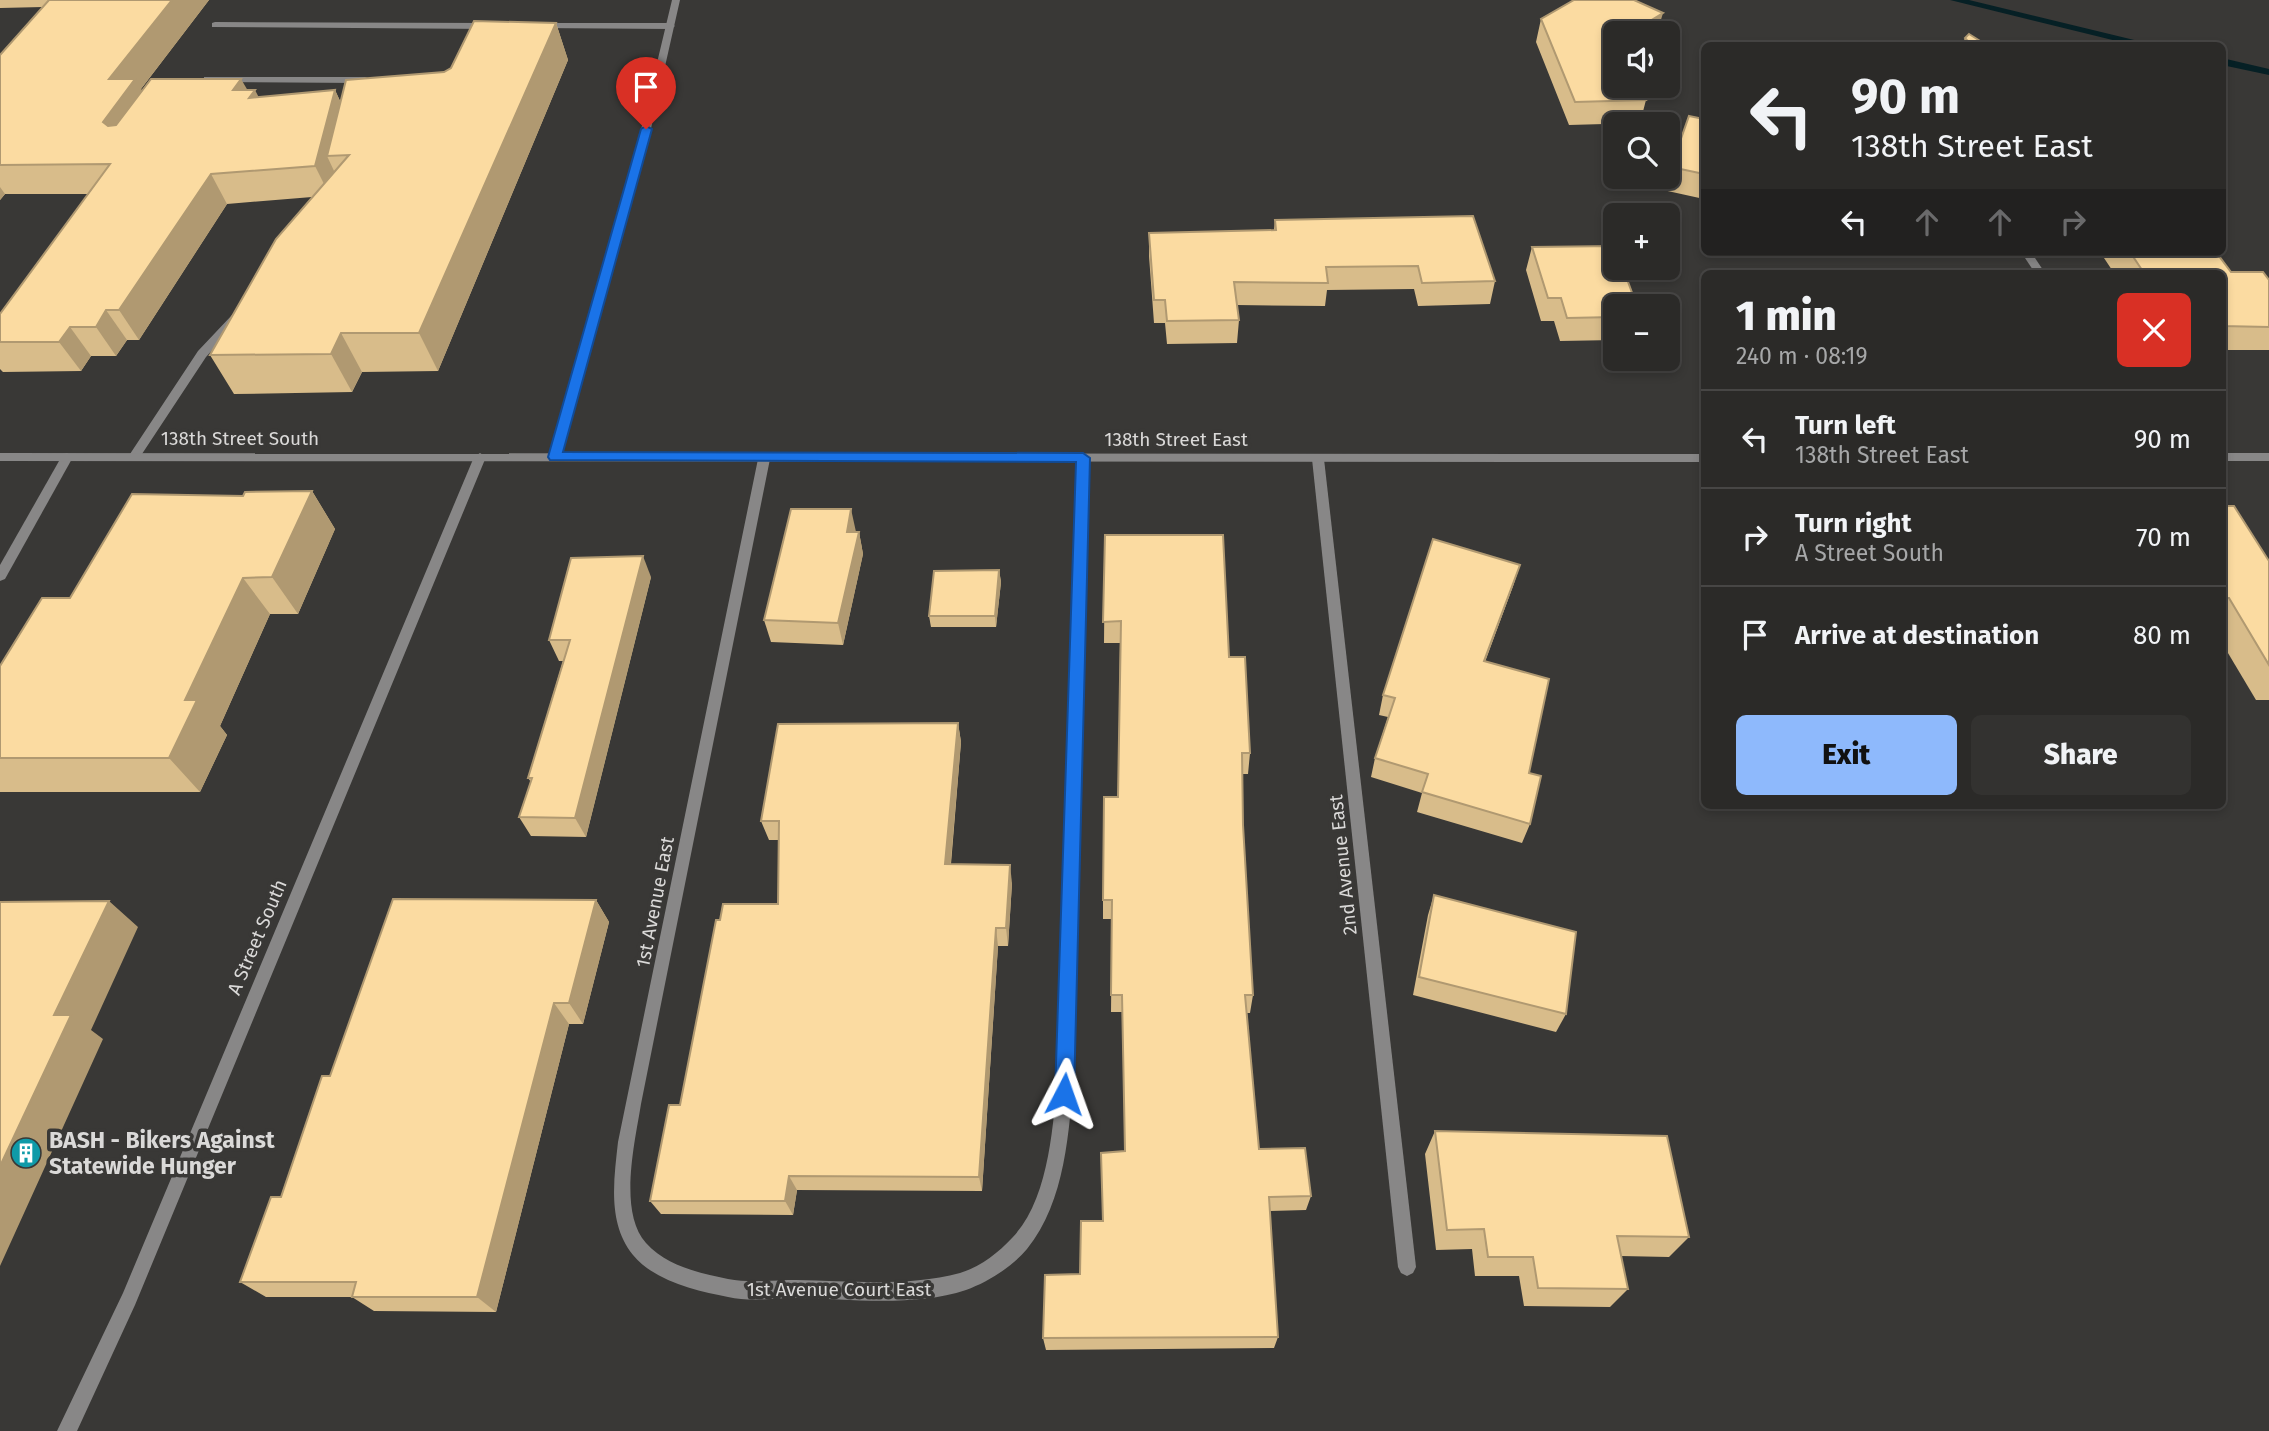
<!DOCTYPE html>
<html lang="en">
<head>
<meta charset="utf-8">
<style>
	:root { --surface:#2b2a28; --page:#333230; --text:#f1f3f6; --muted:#a6a7a8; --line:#474645; --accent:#8eb9fc }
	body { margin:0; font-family:"Fira Sans",sans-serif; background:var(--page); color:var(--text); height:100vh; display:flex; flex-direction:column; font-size:26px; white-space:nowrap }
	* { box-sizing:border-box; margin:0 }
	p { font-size:23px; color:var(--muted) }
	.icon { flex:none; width:38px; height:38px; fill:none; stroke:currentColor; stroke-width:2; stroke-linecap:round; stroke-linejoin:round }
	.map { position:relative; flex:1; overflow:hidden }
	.panel { position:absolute; left:1701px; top:270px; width:525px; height:539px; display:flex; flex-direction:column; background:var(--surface); border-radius:10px; box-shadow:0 4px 10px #0003,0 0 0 2px var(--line) }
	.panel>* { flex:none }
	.guide { position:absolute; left:1701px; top:42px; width:525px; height:214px; border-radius:10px; box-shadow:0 4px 10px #0003,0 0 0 2px var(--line); background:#2b2a28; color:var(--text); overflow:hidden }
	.tools { position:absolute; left:1603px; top:21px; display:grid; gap:14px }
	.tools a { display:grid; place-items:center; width:77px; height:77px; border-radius:10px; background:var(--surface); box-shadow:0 4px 10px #0003,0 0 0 2px var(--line); font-size:35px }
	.pin { position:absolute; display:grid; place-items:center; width:60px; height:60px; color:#fff; margin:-72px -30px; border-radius:50% 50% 50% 0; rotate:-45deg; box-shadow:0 0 7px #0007 }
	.pin .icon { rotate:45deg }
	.me { position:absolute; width:77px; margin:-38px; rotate:4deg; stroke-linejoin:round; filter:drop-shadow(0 0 5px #0008) }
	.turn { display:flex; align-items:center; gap:24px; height:147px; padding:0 35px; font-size:32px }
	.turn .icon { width:91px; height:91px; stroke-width:2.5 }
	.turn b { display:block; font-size:49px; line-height:60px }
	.lanes { display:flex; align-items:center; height:66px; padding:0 35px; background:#0003; justify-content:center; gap:35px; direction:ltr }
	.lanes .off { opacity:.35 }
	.round { display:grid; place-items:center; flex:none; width:74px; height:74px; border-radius:10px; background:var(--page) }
	.summary { display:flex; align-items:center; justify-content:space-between; height:119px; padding:0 35px }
	h1 { font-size:42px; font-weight:800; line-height:52px }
	.primary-button { display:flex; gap:14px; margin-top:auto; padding:14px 35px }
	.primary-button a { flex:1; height:80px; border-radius:10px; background:var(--accent); color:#111; font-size:28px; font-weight:800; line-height:80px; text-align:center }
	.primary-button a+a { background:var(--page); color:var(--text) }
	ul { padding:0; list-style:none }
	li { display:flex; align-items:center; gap:21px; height:98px; padding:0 35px; border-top:2px solid var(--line) }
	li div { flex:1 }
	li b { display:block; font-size:26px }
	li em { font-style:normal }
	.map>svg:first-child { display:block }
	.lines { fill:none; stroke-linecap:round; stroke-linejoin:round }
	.stream { fill:#062025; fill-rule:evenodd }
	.service { fill:#888787; fill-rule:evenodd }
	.minor { fill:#888787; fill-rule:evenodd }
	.tertiary { fill:#888787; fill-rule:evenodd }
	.wall { fill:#d8bc8a }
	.shaded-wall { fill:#b09971 }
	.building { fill:#fbdba1; stroke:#b09971; stroke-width:2 }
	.route { fill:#1a73e8; stroke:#114b97; stroke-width:2 }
	.labels { text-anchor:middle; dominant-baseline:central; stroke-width:7; stroke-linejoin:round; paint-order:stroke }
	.street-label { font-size:19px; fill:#dad9d8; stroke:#393836 }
	.near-poi-label { font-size:23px; font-weight:bold; fill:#dad9d8; stroke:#393836; text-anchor:start }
</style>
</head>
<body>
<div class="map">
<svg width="2269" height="1431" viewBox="0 0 2269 1431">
	<rect width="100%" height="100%" fill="#393836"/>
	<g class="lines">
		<g class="stream">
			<path d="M1950,0H1969L2159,46H2137Z"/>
			<path d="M2222,58L2269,69V75L2222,65Z"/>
		</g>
		<g class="service">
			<path d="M215,22L491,23L495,26L491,29L212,27V23Z"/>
			<path d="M539,23H671L675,26L671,29L536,28L535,26Z"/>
			<path d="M204,77H365L368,78L370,83L365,86L360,83L207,82L204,81Z"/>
			<path d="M236,313L242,317L240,319L206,357L138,460H130L128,457L130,454L198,351L232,315Z"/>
			<path d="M67,453L73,457L5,579L0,581V565L63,454Z"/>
		</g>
		<g class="minor">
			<path d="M672,0H680L645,155L560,457L554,461L548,457L635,155Z"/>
			<path d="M2021,252H2031L2045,273H2035Z"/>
			<path d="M480,453L486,457L135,1305L77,1431H57L123,1293L474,457Z"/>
			<path d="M1083,454L1089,458L1074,1072C1069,1130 1066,1201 1027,1249C1012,1267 988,1282 966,1290C915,1307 850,1299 797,1298C775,1298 750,1302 728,1297C697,1291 654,1281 633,1255C607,1223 614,1179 618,1142L758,459L764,455L770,459L641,1104C635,1142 618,1212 646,1243C667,1266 699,1273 728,1279C749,1283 774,1280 796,1280C850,1281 908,1287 960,1273C980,1267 998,1253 1012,1238C1050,1199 1053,1123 1058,1072L1077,458Z"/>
			<path d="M1318,455L1324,459L1416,1267L1413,1273L1407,1276L1401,1273L1398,1267L1312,459Z"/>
		</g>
		<g class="tertiary">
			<path d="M0,453L1704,454V462L0,461Z"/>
			<rect x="2222" y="453" width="47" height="8"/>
		</g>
	</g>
	<g class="wall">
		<path d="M0,0H209L141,89L142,91L247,90L258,97L335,90L341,103L444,72L556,23L568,60L438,371L362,372L352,392L234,394L210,355L312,197L227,204L139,340H127L116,356H91L81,371L3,372L0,369V314L89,194H5L0,200V55L43,7L0,8Z"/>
		<path d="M1541,19L1615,33V86L1646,100L1640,123L1569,125L1536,42Z"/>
		<path d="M1965,38L1988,46H1962Z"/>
		<path d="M1689,116L1704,119V199L1663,190Z"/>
		<path d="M1275,220L1495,281L1490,304L1418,306L1414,289L1327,290L1325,306L1237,305L1239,320L1237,343L1167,344L1165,323H1154L1149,256V233L1274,230Z"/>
		<path d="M1532,247L1635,301L1633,306H1615V340L1560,341L1554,321H1541L1526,270Z"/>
		<path d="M2100,252H2216L2231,272L2269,280V350H2222V273H2114Z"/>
		<path d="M312,491L335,529L298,614H270L220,726L227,735L200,792H0V666L70,598L243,496Z"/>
		<path d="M2222,506L2269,561V700H2256L2222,643Z"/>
		<path d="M856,532H859L863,554L843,645L771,642L764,620Z"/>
		<path d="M1105,535L1229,657L1250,753L1248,774H1242L1243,825L1253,995L1250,1013H1247L1259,1149L1311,1196L1306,1210L1270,1211L1278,1337L1274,1348L1046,1350L1043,1338L1080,1274L1103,1221L1125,1151L1122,1012H1111L1112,919H1103V900L1118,797L1120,643H1104Z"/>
		<path d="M1520,565L1513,586L1485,662L1529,773L1530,824L1522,843L1417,812L1422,793L1371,777L1375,758L1388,717L1379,715L1383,695Z"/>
		<path d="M999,570L1001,582L996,627H931L929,616Z"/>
		<path d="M651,577L586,837L531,836L519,817L531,782L528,778L563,661H559L549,640Z"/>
		<path d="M958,723L961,742L951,864L1012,883L1008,946H998L982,1191L797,1190L793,1215L661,1214L650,1201L680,1105L720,920L778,904L779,840H769L761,821Z"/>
		<path d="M1434,895L1566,1014L1556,1032L1413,995L1428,915Z"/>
		<path d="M596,900L609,922L583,1024H569L496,1312L374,1311L352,1297H266L240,1282L281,1197Z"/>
		<path d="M1435,1131L1689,1237L1669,1257L1621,1256L1628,1289L1610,1307L1524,1306L1519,1276H1475L1472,1249L1436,1250L1425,1154Z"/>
	</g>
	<g class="shaded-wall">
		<path d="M172,0H209L141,89L151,108L121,151L103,122L109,79Z"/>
		<path d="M1663,13L1657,33H1630Z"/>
		<path d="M556,23L568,60L438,371L419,333Z"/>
		<path d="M241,79L251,96L255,90L270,119L233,90Z"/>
		<path d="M335,90L348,119L327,156L335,173L330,196L315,166Z"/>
		<path d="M211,174L227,204L139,340L119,310Z"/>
		<path d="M0,187L5,194L0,200Z"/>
		<path d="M106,310L127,340L116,356L96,327Z"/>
		<path d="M70,327L91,356L81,371L59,342Z"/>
		<path d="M341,333L362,372L352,392L331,354Z"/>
		<path d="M312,491L335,529L298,614L272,577Z"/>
		<path d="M851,509L856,532H847Z"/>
		<path d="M859,532L863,554L843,645L838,623Z"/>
		<path d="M643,556L651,577L586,837L575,818Z"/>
		<path d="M1520,565L1513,586L1477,682L1484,661Z"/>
		<path d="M999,570L1001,582L996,627L995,616Z"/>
		<path d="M243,578L270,614L220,726L227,735L200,792L169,758L185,700Z"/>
		<path d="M958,723L961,742L949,883L945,864Z"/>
		<path d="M1010,865L1012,883L1008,946L1006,928Z"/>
		<path d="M596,900L609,922L583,1024L569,1003Z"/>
		<path d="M109,901L138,927L91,1030L103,1039L0,1266V1166L54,1015Z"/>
		<path d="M996,928L998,946L982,1191L979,1177Z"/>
		<path d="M554,1003L569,1024L496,1312L477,1297Z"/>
		<path d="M789,1176L797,1190L793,1215L785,1201Z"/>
	</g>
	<g class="building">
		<path d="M49,0H172L109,79H135L103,122L108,126L116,125L151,79H241L233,90H255L249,98L335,90L315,166L211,174L119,310H106L96,327H70L59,342H0V314L110,164L0,165V55Z"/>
		<path d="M1574,0H1634L1663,13L1630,33H1615V86H1639L1646,100L1575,102L1541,19Z"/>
		<path d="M474,21L556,23L419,333H341L331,354L210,355L276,239L349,155L327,156L346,80L444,72L451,68Z"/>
		<path d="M1969,34L1988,46H1972L1965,38Z"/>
		<path d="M1689,116L1704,119V174L1671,167Z"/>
		<path d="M1473,216L1495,281L1422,283L1418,266L1326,267L1328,283L1234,282L1239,320L1167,321L1165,300H1154L1149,233L1276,230L1275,220Z"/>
		<path d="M1615,246V268H1623L1635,301H1623L1624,306H1615V317L1567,318L1561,298H1548L1532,247Z"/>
		<path d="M2130,252H2216L2231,272H2263L2269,280V327L2222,326V273H2144Z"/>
		<path d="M312,491L272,577L243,578L185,700H197L169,758H0V666L42,598H70L132,494L243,496L245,492Z"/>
		<path d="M2222,506H2234L2269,561V665L2229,598H2222Z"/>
		<path d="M791,509H851L847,532H859L838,623L764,620Z"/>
		<path d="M1105,535H1223L1229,657H1245L1250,753H1242L1243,825L1253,995H1245L1259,1149L1305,1148L1311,1196L1269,1197L1278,1337L1043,1338L1045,1275L1080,1274L1081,1221H1103L1101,1153L1125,1151L1122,995H1111L1112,900H1103L1104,797H1118L1121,621L1103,622Z"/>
		<path d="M1433,539L1520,565L1484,661L1549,679L1529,773L1541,776L1530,824L1422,792L1428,774L1375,758L1395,698L1383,695Z"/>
		<path d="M643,556L575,818L519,817L532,778H528L570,640H549L571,558Z"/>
		<path d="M999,570L995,616H929L934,571Z"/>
		<path d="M958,723L945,864L1010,865L1006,928H996L979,1177L789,1176L785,1201H650L669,1105H680L716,920H720L723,904H778L779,821H761L778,724Z"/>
		<path d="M1434,895L1576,932L1566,1014L1419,977Z"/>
		<path d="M393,899L596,900L569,1003H554L477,1297H352L356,1282H240L271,1197H281L322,1076H330Z"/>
		<path d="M109,901L54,1015H71L0,1166V902Z"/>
		<path d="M1435,1131L1667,1136L1689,1237L1617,1236L1628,1289L1538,1288L1533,1257H1488L1484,1229L1447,1230Z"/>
	</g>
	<path class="route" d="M646,126L652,129L563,452L1083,453L1090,458L1074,1094L1071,1100L1064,1103L1058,1100L1055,1094L1076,462L550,460L548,457L641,129Z"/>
	<defs>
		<g id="building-disc" transform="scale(1.575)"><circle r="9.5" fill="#0f9aa8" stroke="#393836"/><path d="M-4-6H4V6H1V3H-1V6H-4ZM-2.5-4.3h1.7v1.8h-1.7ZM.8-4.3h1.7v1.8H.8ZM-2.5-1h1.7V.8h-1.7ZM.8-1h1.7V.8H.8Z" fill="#fff"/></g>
	</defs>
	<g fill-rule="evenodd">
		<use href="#building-disc" x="26" y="1153"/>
	</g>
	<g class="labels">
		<g class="street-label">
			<text x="240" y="438">138th Street South</text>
			<text x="1176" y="439">138th Street East</text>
			<text transform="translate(1343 865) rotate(-96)">2nd Avenue East</text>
			<text transform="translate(655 902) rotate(-79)">1st Avenue East</text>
			<text transform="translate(257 937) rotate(-67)">A Street South</text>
			<text x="839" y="1289">1st Avenue Court East</text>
		</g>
		<g class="near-poi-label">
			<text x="49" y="1140">BASH - Bikers Against<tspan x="49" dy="26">Statewide Hunger</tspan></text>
		</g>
	</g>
</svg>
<div class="tools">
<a><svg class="icon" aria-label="sound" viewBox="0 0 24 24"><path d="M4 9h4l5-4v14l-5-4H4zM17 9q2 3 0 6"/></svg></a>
<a><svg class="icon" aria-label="search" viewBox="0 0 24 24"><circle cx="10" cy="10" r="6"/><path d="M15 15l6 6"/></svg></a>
<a>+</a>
<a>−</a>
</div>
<div class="pin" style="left:646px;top:129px;background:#d93025"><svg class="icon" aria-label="arrive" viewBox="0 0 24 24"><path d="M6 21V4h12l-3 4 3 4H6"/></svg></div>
<svg class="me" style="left:1064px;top:1094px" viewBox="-20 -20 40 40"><path d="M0-17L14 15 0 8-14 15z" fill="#1a73e8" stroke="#fff" stroke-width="4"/></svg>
<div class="guide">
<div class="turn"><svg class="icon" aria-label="left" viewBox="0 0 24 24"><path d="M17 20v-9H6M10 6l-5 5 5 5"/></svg><div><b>90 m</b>138th Street East</div></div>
<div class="lanes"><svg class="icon" aria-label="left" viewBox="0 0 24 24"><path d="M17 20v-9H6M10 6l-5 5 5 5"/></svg><svg class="icon off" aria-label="ahead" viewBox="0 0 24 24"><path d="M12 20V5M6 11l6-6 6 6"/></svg><svg class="icon off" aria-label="ahead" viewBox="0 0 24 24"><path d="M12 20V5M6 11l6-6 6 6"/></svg><svg class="icon off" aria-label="right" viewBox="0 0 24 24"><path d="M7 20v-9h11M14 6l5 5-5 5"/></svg></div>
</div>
<section class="panel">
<div class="summary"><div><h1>1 min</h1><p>240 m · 08:19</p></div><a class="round" style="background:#d93025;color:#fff"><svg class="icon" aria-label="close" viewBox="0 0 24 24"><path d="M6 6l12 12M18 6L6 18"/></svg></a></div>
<ul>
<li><svg class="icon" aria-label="left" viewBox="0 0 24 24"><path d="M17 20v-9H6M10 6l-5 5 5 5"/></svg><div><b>Turn left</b><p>138th Street East</p></div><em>90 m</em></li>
<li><svg class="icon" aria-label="right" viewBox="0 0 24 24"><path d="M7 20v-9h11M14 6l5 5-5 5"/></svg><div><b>Turn right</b><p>A Street South</p></div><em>70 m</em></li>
<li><svg class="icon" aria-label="arrive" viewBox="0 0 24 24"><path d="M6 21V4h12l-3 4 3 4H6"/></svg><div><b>Arrive at destination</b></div><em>80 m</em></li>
</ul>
<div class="primary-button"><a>Exit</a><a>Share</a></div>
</section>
</div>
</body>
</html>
